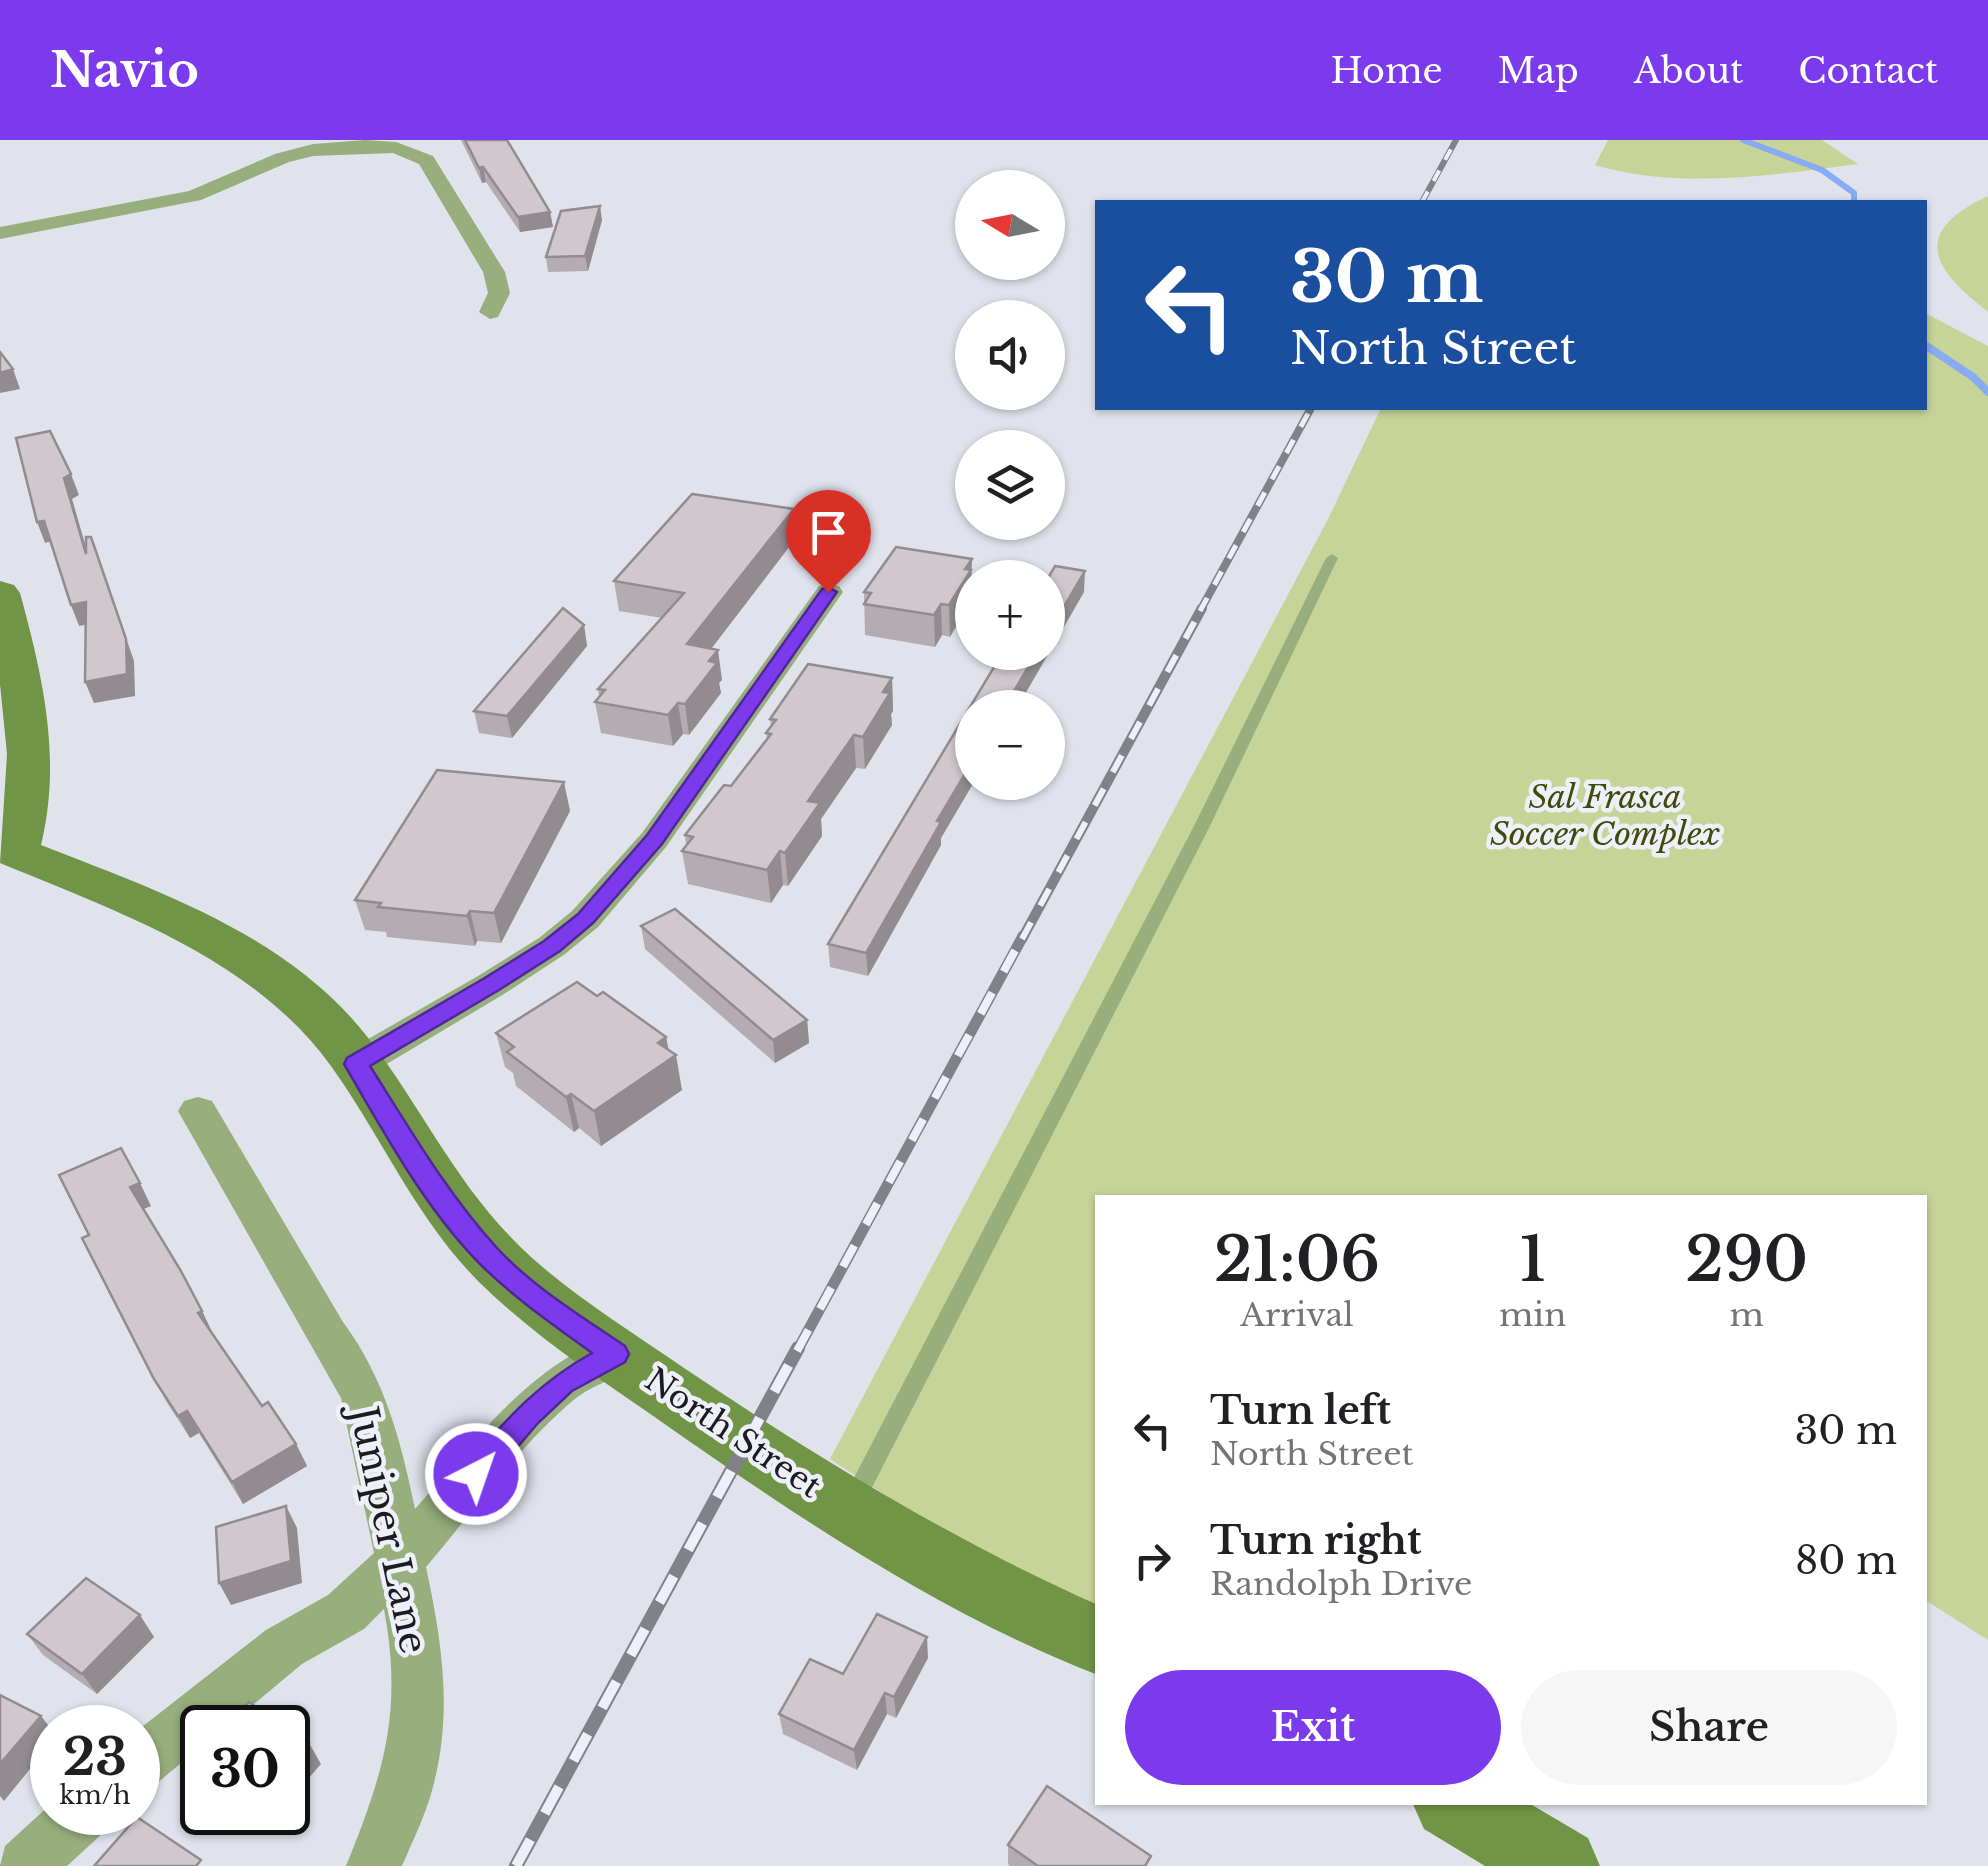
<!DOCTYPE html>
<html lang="en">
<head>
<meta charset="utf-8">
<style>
	:root { --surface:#fff; --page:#f6f6f6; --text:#202124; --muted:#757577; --accent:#7c3aed }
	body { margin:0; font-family:"Libre Baskerville",serif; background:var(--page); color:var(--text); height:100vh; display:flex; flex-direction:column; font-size:38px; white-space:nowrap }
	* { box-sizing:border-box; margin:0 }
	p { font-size:32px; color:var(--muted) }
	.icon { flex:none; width:55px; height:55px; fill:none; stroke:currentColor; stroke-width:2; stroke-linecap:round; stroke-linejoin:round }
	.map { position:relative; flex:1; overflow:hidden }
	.drawer { position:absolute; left:1095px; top:1055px; width:832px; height:610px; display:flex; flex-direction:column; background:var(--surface); border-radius:0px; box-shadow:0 2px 8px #0004 }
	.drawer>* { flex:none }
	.top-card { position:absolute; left:1095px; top:60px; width:832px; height:210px; border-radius:0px; box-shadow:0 2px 8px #0004; background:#1a4fa0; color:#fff; overflow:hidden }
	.needle { width:65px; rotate:280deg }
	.buttons { position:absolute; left:955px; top:30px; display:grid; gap:20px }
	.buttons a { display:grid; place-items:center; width:110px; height:110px; border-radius:50%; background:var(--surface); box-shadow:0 2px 8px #0004; font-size:50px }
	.speed { position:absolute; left:30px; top:1565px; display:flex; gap:20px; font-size:50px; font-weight:700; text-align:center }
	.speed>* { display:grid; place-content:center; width:130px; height:130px; border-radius:50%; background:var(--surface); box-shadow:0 2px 8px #0004; line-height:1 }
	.speed small { font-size:25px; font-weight:400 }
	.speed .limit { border:5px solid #111; border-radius:15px; background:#fff; color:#111 }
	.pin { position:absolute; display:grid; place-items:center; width:85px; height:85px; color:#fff; margin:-102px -42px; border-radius:50% 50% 50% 0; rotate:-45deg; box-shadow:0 0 10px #0007 }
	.pin .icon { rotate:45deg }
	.me { position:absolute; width:110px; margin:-55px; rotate:41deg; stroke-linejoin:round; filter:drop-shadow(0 0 8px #0008) }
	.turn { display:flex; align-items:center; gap:35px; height:210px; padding:0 30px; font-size:45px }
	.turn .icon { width:130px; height:130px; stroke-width:2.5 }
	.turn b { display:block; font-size:70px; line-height:85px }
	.eta { display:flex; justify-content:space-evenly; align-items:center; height:170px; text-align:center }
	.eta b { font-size:60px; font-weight:600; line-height:70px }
	.button { display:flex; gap:20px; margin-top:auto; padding:20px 30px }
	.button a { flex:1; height:115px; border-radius:60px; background:var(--accent); color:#fff; font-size:40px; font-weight:600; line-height:115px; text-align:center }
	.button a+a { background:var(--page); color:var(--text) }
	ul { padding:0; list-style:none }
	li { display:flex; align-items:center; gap:30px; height:130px; padding:0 30px }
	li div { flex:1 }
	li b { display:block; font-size:38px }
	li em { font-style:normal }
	header { display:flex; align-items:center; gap:60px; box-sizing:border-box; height:140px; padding:0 50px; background:var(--accent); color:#fff }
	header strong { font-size:48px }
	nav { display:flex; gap:55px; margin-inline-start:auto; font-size:35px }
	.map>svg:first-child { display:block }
	.green { fill:#c7d497 }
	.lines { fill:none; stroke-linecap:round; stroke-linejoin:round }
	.stream-far1 { stroke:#88acf3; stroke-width:6 }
	.stream { stroke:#88acf3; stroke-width:8 }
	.lane { fill:#96af7d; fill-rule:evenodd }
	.street { fill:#96af7d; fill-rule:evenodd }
	.secondary { fill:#709546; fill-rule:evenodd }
	.rail-far4-casing { stroke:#808288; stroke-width:6 }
	.rail-far3-casing { stroke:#808288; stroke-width:8 }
	.rail-far2-casing { stroke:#808288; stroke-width:10 }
	.rail-far1-casing { stroke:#808288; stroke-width:11 }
	.rail-casing { stroke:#808288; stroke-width:14 }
	.rail-far4 { stroke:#eef0f9; stroke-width:4; stroke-dasharray:12; stroke-linecap:butt }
	.rail-far3 { stroke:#eef0f9; stroke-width:5; stroke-dasharray:15; stroke-linecap:butt }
	.rail-far2 { stroke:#eef0f9; stroke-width:6; stroke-dasharray:19; stroke-linecap:butt }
	.rail-far1 { stroke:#eef0f9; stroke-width:8; stroke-dasharray:24; stroke-linecap:butt }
	.rail { stroke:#eef0f9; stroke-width:10; stroke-dasharray:30; stroke-linecap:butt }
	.wall { fill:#b4acb1 }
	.shaded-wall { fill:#928c90 }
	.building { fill:#d1c8ce; stroke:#928c90; stroke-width:2.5 }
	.route { fill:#7c3aed; stroke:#51269a; stroke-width:2.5 }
	.labels { text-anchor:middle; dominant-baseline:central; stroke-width:9; stroke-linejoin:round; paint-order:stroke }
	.park-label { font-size:32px; font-style:italic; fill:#414a09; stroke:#eef0f9 }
	.street-label { font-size:32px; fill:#1c1c20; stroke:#eef0f9 }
	.near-street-label { font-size:38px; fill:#1c1c20; stroke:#eef0f9 }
</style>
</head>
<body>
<header>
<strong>Navio</strong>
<nav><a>Home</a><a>Map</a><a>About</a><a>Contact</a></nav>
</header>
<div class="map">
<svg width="1988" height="1726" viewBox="0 0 1988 1726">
	<rect width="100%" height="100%" fill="#e0e3ec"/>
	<g class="green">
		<path d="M1608,0H1822L1858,24C1774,35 1677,50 1595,25Z"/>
		<path d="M1988,56V172C1933,129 1909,93 1988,56Z"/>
		<path d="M1925,173L1988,206V1500L1925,1460V1058H1098L1097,1472L923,1380L830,1319L1328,379L1381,268H1925Z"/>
	</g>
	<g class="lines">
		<g class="stream-far1">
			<path d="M1743,0L1822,30L1854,53V62"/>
			<path d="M1925,205L1932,209"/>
		</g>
		<path class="stream" d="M1928,207L1973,237L1988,252"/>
		<path class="lane" d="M1332,414L1338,418L1210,686L862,1367L854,1370L846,1367L843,1360L846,1353L1194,686L1326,418Z"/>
		<g class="street">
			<path d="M365,0L396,2L433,16L505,132L510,153L498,177L490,179L479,172L488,153L483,132L419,24L393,13L313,16L289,22L201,60L0,99V87L189,51L275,14L313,4Z"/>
			<path d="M829,444L839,446L843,452L666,707L598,787L565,814L504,854L370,934L356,938L342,934L337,924L342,914L478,836L539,798L572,771L642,693L819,446Z"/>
			<path d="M198,957L212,961L343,1182C385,1239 401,1301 415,1369C474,1303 528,1225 615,1195L631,1201L638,1214C625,1238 597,1242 576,1258C521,1303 473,1372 426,1427C442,1502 453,1572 433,1647C426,1674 413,1700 402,1726H346C384,1632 403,1572 384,1469L364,1489L302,1524L225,1588H202V1606L157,1643L138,1651V1590L266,1490L328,1455L374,1413L341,1258L178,971L184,961Z"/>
			<path d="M52,1663V1672H112L104,1692L67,1726H0L5,1706Z"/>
		</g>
		<g class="secondary">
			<path d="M0,441L14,445L20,453C43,537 62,619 41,705C158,751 289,795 369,899C427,975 458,1050 531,1117C578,1159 632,1192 684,1228C816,1317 952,1400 1098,1465V1535C943,1475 802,1380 666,1285C603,1241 536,1198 480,1143C416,1079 383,999 331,926C253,818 118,772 0,723L7,614L0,544Z"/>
			<path d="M1412,1662H1527L1588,1698L1600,1726H1485L1424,1689Z"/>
		</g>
		<g class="rail-far4-casing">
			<path id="rail-far4" d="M1422,62L1456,0"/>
		</g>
		<g class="rail-far3-casing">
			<path id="rail-far3" d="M1200,471L1311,268"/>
		</g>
		<g class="rail-far2-casing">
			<path id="rail-far2" d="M1022,799L1202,468"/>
		</g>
		<g class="rail-far1-casing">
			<path id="rail-far1" d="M797,1211L1023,796"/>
		</g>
		<g class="rail-casing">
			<path id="rail" d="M516,1726L798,1208"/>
		</g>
		<use href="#rail-far4" class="rail-far4"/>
		<use href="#rail-far3" class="rail-far3"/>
		<use href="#rail-far2" class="rail-far2"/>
		<use href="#rail-far1" class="rail-far1"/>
		<use href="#rail" class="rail"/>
	</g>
	<g class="wall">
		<path d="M461,0H507L550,72L553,87L520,92L486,42L482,43Z"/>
		<path d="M602,80L588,131L548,132L546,117Z"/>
		<path d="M796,398L711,509L722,540L719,543L721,553L689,595L683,594L673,606L601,593L595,562L599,557L598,549L662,478L619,471L614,441Z"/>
		<path d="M972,450L971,461L950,497L942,495L935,507L865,495L864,452Z"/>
		<path d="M1084,452L941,698V705L868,836L830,827L828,804Z"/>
		<path d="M584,485L587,506L512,598L479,593L474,571Z"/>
		<path d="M892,538L893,571L891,574L892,585L865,629L856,628L821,679L822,696L788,746L783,745L771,763L688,744L682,711L686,706L685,695L731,646L767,599L766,593L771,586L770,579Z"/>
		<path d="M570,671L501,803L477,801L475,806L387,797L386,792L365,790L355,760Z"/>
		<path d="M641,786L807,880L809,903L775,923L645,809Z"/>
		<path d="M597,856L666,897L669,910L682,950L601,1006L579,988L574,992L516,946L513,933L505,927L496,893Z"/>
		<path d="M59,1035L151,1066L143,1069L202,1171L213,1194H212L262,1266L296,1304L307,1326L243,1364L199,1293L190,1298L166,1261L154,1239L89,1095Z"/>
		<path d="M27,1494L154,1497L97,1554L43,1515Z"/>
		<path d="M928,1518L896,1578L887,1574L857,1630L783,1594L779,1574L843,1534Z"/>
		<path d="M1008,1705L1149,1726H1010L1008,1724Z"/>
	</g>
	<g class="shaded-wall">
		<path d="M483,27L486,42L482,43L479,28Z"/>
		<path d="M600,66L602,80L588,131L585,116Z"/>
		<path d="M550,72L553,87L520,92L518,77Z"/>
		<path d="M13,229L20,249L0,253V233Z"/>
		<path d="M71,334L79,355L72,359L94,435L86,414L64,338Z"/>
		<path d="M794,369L796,398L691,535L687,504Z"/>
		<path d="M44,381L52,401L45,403L37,382Z"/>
		<path d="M91,397L134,521L135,556L94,563L85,542Z"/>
		<path d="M972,419L971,461L950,497L949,465L965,429Z"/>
		<path d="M1085,431L1084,452L1017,568H1004L1037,512H1048V494Z"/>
		<path d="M86,462L94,483L79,486L71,465Z"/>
		<path d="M941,464L942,495L935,507L934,475Z"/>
		<path d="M584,485L587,506L512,598L507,576Z"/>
		<path d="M718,510L722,540L719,543L721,553L689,595L685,564L709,521Z"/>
		<path d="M892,538L893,571L891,574L892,585L865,629L863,597L883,552Z"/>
		<path d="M678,563L683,594L673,606L668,575Z"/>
		<path d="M854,595L856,628L821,679L822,696L788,746L785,713L808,661Z"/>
		<path d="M972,622L974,642L941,698V705L868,836L866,813L937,681Z"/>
		<path d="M564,642L570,671L501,803L494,773Z"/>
		<path d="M780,711L783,745L771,763L767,730Z"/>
		<path d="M470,771L477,801L475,806L467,776Z"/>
		<path d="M807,880L809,903L775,923L773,900Z"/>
		<path d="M666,897L670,919L676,915L682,950L601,1006L594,971L658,903Z"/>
		<path d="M571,954L579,988L574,992L566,957Z"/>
		<path d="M140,1043L151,1066L141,1070L130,1047Z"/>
		<path d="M202,1171L213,1194L209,1196L198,1173Z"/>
		<path d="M187,1271L199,1293L190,1298L178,1276Z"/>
		<path d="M296,1304L307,1326L243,1364L232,1342Z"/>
		<path d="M286,1366L297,1388L302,1443L231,1465L219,1443Z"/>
		<path d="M140,1475L154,1497L97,1554L82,1534Z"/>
		<path d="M927,1497L928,1518L896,1578L894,1557Z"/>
		<path d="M885,1553L887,1574L857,1630L854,1610Z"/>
		<path d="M41,1576L52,1590V1602L4,1661L0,1656V1624Z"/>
		<path d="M309,1603L321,1624L288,1662V1627Z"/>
		<path d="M266,1672H278L271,1680Z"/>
	</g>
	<g class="building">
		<path d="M465,0H507L550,72L518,77L483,27L479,28Z"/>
		<path d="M600,66L585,116L546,117L561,71Z"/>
		<path d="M0,212L13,229L0,233Z"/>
		<path d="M50,291L71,334L64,338L86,414V397H91L126,499L127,534L85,542L86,462L71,465L44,381L37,382L16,298Z"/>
		<path d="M692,354L794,369L687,504L718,510L709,521L717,523L685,564L678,563L668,575L595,562L605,550L598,549L684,453L614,441Z"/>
		<path d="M896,407L972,419L965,429L971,430L949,465L941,464L934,475L864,464L871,453L864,452Z"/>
		<path d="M1055,426L1085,431L1048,494V438Z"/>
		<path d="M563,468L584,485L507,576L474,571Z"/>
		<path d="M1003,512H1037L1004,568H972V622L937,681L941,682L866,813L828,804Z"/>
		<path d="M808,524L892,538L883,552L890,553L863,597L854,595L808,661L820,663L785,713L780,711L767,730L682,711L693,697L685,695L724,645L731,646L771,594L766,593L776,580L770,579Z"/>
		<path d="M437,630L564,642L494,773L470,771L467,776L378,767L381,763L355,760Z"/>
		<path d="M675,769L807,880L773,900L641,786Z"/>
		<path d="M577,842L597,856L603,852L666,897L658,903L676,915L594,971L571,954L566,957L507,912L514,907L496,893Z"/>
		<path d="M121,1008L140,1043L130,1047L181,1131L202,1171L198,1173L262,1266L268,1262L296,1304L232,1342L187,1271L178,1276L154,1239L82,1098L89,1095L59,1035Z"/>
		<path d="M286,1366L291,1421L219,1443L216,1387Z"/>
		<path d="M86,1438L140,1475L82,1534L27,1494Z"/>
		<path d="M877,1474L927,1497L894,1557L885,1553L854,1610L779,1574L810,1519L843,1534Z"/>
		<path d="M0,1555L41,1576L0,1624Z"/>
		<path d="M249,1562L286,1588H225Z"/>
		<path d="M288,1588L309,1603L288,1627Z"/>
		<path d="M1047,1646L1151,1716L1145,1726H1038L1008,1705Z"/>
		<path d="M137,1677L201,1720L196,1726H94Z"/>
	</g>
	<path class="route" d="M828,447L837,452L662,704L593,783L560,811L499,850L370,926C410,989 447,1053 497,1108C533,1147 581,1176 625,1206L629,1214L625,1222L572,1251L538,1283L487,1343L476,1346L466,1343L462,1334L466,1325C507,1279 538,1243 592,1213C555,1186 517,1160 483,1127C426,1071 384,992 344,924L347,918L483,839L544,801L578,774L647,695L822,449Z"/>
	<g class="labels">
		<g class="park-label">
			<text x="1605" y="657">Sal Frasca<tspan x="1605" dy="37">Soccer Complex</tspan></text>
		</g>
		<g class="street-label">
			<text transform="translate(733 1293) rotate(34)">North Street</text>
		</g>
		<g class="near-street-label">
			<text transform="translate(389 1390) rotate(78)">Juniper Lane</text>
		</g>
	</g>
</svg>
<div class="buttons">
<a><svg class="needle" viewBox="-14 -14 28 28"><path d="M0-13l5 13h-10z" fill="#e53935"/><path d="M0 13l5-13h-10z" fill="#757577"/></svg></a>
<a><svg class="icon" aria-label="sound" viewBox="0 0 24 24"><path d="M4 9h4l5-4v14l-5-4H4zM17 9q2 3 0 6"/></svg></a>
<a><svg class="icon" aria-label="layers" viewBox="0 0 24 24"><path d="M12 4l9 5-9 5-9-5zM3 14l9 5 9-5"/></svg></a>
<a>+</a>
<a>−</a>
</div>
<div class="speed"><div>23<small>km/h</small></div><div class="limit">30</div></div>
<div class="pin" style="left:828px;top:452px;background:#d93025"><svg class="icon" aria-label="arrive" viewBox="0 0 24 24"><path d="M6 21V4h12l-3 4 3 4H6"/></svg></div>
<svg class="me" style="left:476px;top:1334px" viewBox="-20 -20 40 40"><circle r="17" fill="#7c3aed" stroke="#fff" stroke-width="3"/><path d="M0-11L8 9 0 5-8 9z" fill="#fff"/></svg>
<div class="top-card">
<div class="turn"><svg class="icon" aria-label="left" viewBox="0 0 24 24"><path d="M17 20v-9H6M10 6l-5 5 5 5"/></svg><div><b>30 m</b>North Street</div></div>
</div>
<section class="drawer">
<div class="eta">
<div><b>21:06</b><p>Arrival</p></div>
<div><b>1</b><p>min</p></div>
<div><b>290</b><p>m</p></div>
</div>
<ul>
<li><svg class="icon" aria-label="left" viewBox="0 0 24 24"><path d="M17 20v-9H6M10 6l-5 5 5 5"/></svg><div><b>Turn left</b><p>North Street</p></div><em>30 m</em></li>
<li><svg class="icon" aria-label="right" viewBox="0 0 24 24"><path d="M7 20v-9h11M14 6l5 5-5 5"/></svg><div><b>Turn right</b><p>Randolph Drive</p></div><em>80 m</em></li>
</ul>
<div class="button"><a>Exit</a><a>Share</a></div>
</section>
</div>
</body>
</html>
